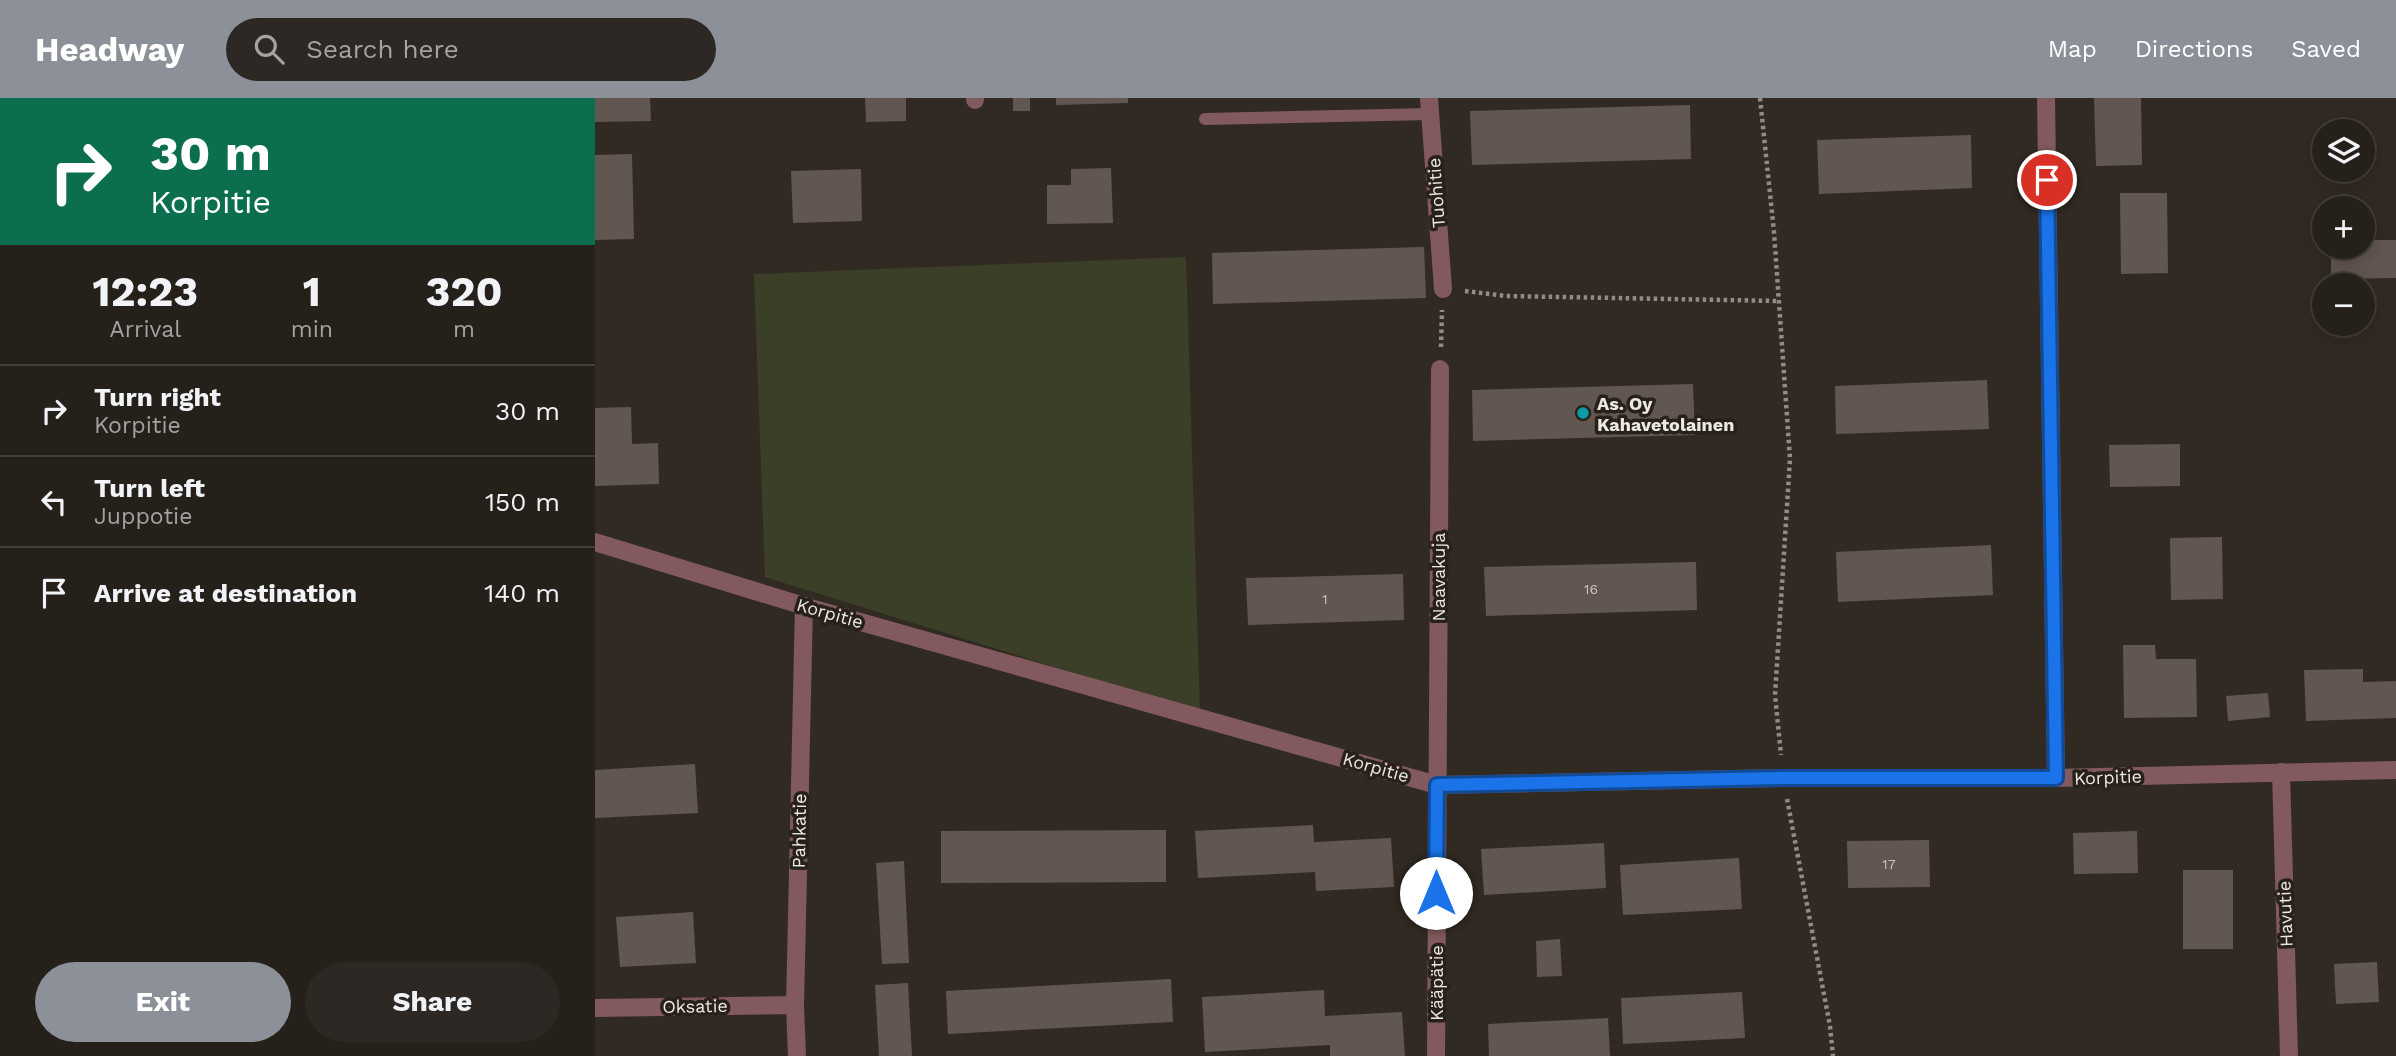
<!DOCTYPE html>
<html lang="en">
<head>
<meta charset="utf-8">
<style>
	:root { --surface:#25201a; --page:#2d2823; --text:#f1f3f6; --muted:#a3a3a2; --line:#423e39; --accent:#8c9099 }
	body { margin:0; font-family:"Work Sans",sans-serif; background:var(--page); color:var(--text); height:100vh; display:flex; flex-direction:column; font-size:26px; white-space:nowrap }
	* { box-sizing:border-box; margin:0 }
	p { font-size:23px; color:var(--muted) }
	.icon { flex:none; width:38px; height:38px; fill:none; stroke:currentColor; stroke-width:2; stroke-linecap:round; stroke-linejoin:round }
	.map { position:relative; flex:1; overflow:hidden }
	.sheet { display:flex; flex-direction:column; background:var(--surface); width:595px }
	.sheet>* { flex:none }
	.banner { background:#0b6e4f; color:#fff; overflow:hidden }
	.tools { position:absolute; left:1717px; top:21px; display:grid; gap:14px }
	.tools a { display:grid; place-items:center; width:63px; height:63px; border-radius:50%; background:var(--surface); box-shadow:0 4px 18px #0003,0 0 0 2px var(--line); font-size:35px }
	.pin { position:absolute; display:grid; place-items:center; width:60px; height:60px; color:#fff; margin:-30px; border:4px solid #fff; border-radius:50%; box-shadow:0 2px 7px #0007 }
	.me { position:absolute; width:77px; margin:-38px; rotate:0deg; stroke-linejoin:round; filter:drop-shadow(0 0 5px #0008) }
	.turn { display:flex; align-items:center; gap:24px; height:147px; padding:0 35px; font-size:32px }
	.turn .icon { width:91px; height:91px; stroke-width:2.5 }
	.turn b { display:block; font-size:49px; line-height:60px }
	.eta { display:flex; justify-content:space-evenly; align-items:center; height:119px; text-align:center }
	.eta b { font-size:42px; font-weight:700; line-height:49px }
	.button { display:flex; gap:14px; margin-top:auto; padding:14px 35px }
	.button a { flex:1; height:80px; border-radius:42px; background:var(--accent); color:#fff; font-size:28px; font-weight:700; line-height:80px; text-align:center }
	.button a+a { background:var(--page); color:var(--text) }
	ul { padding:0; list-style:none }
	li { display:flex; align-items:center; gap:21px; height:91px; padding:0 35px; border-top:2px solid var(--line) }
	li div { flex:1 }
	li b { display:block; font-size:26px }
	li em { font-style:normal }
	header { display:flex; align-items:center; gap:42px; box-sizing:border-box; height:98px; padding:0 35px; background:var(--accent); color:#fff }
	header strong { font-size:33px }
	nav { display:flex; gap:38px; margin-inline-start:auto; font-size:24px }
	.search { width:490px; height:63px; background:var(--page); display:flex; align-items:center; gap:18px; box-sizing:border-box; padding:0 24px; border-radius:38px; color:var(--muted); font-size:26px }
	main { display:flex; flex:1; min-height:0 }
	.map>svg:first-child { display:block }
	.green { fill:#3b3f28 }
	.building { fill:#625651 }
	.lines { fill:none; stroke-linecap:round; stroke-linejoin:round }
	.path { stroke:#928c86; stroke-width:4.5; stroke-dasharray:3.5 3.5; stroke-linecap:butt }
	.lane { stroke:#81595e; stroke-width:12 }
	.street { stroke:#81595e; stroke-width:18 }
	.route-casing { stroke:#114b97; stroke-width:18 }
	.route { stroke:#1a73e8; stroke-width:12 }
	.culture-dot { fill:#0f9aa8; stroke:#272119; stroke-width:2.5 }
	.labels { text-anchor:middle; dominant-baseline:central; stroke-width:7; stroke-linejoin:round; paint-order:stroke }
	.number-label { font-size:14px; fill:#cac4be }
	.street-label { font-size:18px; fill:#ede8e3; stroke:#272119 }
	.poi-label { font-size:18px; font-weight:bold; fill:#ede8e3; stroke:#272119; text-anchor:start }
</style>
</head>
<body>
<header>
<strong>Headway</strong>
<div class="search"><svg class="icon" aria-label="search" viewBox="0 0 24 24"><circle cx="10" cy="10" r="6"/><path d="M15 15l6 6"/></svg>Search here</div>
<nav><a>Map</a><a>Directions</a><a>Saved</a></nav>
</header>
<main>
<section class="sheet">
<div class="banner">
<div class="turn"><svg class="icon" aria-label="right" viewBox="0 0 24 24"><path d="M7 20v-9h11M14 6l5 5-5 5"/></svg><div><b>30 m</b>Korpitie</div></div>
</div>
<div class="eta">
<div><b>12:23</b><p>Arrival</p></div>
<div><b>1</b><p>min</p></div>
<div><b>320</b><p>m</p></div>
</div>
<ul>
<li><svg class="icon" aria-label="right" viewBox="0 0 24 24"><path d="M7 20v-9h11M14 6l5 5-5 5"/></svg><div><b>Turn right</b><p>Korpitie</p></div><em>30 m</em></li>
<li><svg class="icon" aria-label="left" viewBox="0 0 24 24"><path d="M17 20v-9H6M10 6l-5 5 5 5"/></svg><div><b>Turn left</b><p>Juppotie</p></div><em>150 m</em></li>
<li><svg class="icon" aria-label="arrive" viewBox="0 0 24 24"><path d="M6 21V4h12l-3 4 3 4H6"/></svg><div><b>Arrive at destination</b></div><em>140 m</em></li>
</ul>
<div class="button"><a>Exit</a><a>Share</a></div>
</section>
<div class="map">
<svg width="1801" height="958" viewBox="0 0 1801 958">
	<rect width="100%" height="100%" fill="#312a22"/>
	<path class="green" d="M591,159L605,614L170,479L159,176Z"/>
	<g class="building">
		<path d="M0,0H55L56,23L0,24Z"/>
		<path d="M270,0H311V23L271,24Z"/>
		<rect x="418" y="0" width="17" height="13"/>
		<path d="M461,0H533V5L461,7Z"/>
		<path d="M1499,0H1546L1547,67L1501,68Z"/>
		<path d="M1095,7L1096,61L877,67L875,13Z"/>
		<path d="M1376,37L1377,90L1224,96L1222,42Z"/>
		<path d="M37,56L39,141L0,142V57Z"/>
		<path d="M516,70L518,125L452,126V87H476V71Z"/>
		<path d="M266,71L267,123L198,125L196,73Z"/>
		<path d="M1525,95H1572L1573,175L1526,176Z"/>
		<path d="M1768,142H1801V180L1736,181V149H1768Z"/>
		<path d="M829,149L831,200L618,206L617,155Z"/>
		<path d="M1392,282L1394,331L1241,336L1240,288Z"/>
		<path d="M1098,286L1100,337L878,343L877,292Z"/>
		<path d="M36,309L37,346L63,345L64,386L0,388V310Z"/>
		<path d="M1585,346V388L1515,389L1514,347Z"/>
		<path d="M1627,439L1628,501L1576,502L1575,440Z"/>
		<path d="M1396,447L1398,497L1243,504L1241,454Z"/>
		<path d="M1101,464L1102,512L891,518L889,469Z"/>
		<path d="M808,476L809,522L653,527L651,480Z"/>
		<path d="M1528,547H1560L1561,561H1601L1602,619L1529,620Z"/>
		<path d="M1768,571V584L1801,583V620L1711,623L1709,572Z"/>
		<path d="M1673,595L1675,619L1633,623L1631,598Z"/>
		<path d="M100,666L103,715L0,720V672Z"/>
		<path d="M718,727L719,744L796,740L799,789L721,793L720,774L603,780L600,733Z"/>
		<path d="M571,732V784L346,785V733Z"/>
		<path d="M1542,733L1543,775L1479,776L1478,735Z"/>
		<path d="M1334,742L1335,789L1253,790L1252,743Z"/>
		<path d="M1009,745L1011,790L889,797L886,751Z"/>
		<path d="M1144,760L1147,811L1028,817L1025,767Z"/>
		<path d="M309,763L314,865L287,866L281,765Z"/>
		<rect x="1588" y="772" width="50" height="79"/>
		<path d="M98,814L101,865L25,869L21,819Z"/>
		<path d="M965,841L967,878L942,879L941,843Z"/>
		<path d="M1782,864L1784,904L1741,906L1739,866Z"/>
		<path d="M576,881L578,924L353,936L351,893Z"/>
		<path d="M313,885L317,958H284L280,887Z"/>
		<path d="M729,892L730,918L807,914L810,958H735V947L610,954L607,899Z"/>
		<path d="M1147,894L1150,940L1028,946L1026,900Z"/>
		<path d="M1013,920L1015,958H894L893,926Z"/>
	</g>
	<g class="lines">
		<g class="path">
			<path d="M1165,0L1179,134L1195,361L1180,597L1186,657"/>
			<path d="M870,193L911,198L1184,203"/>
			<path d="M846,249L847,212"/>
			<path d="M1192,701L1235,928L1238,958"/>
		</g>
		<path class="lane" d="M610,21L835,16"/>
		<g class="street">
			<path d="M380,0V2"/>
			<path d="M834,0L848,191"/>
			<path d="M1451,0L1461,680"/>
			<path d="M0,444L209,508L842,687L1188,680H1461L1801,672"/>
			<path d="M1686,674L1694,958"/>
			<path d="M0,910L200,907"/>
			<path d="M202,958L200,907L209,508"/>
			<path d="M841,958L845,271"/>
		</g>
	</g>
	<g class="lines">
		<g class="route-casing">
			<path id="route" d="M841,795L842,687L1188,680H1461L1452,82"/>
		</g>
		<use href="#route" class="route"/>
	</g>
	<circle class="culture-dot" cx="988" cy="315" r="7"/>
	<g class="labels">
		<g class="number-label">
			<text x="996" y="491">16</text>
			<text x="730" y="501">1</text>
			<text x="1294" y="766">17</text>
		</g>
		<g class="street-label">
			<text transform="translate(841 95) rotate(-94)">Tuohitie</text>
			<text transform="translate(843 479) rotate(-90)">Naavakuja</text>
			<text transform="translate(235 515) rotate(16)">Korpitie</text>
			<text transform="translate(781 669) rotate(16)">Korpitie</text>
			<text transform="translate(1513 679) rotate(-2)">Korpitie</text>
			<text transform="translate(204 733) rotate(-89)">Pahkatie</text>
			<text transform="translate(1690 816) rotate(-92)">Havutie</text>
			<text transform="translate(841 885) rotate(-90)">Kääpätie</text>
			<text transform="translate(100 908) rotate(-1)">Oksatie</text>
		</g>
		<g class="poi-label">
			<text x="1002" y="305">As. Oy<tspan x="1002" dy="21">Kahavetolainen</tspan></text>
		</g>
	</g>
</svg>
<div class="tools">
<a><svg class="icon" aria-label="layers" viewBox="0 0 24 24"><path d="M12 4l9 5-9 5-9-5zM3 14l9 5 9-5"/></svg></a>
<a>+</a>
<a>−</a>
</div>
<div class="pin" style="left:1452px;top:82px;background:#d93025"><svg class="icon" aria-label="arrive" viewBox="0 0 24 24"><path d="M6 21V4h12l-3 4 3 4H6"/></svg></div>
<svg class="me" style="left:841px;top:795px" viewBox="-20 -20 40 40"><circle r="19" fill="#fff"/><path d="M0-13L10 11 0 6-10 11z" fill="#1a73e8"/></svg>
</div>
</main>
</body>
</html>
